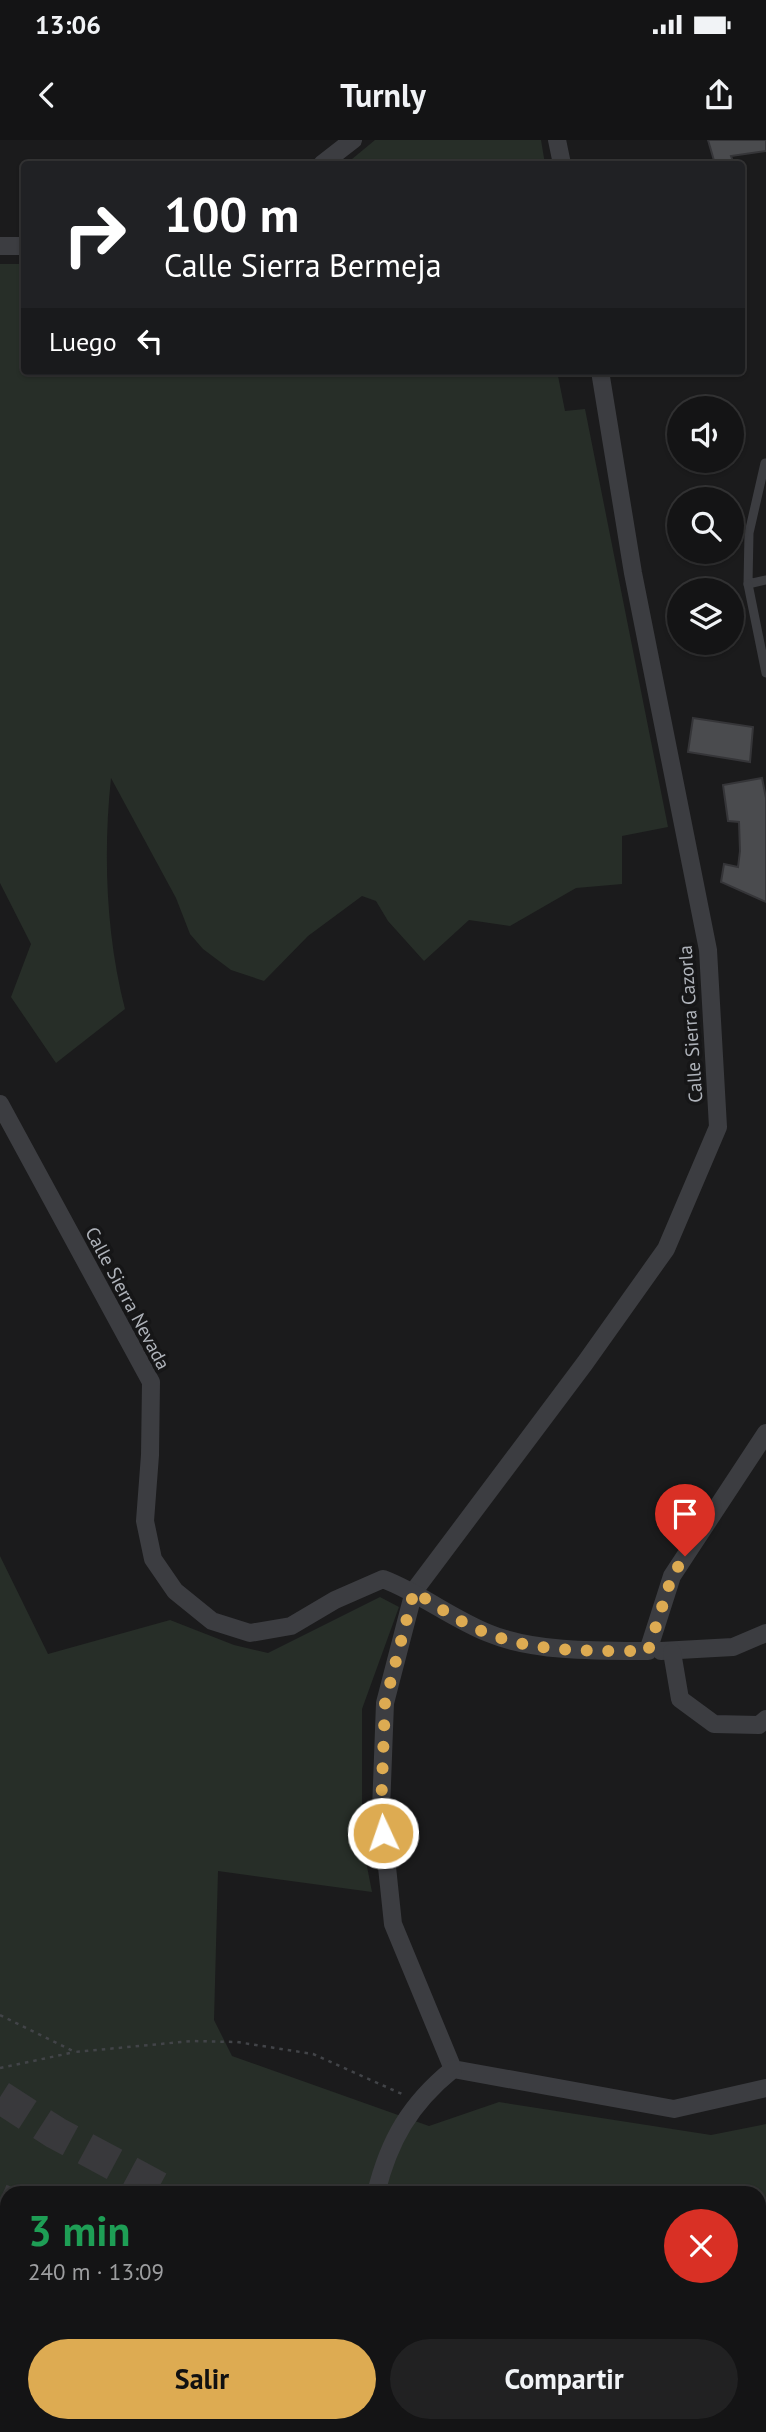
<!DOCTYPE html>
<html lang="es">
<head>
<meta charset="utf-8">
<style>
	:root { --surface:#141415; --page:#212122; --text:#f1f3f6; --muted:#9d9ea0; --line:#333334; --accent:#ddab52 }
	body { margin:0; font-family:"PT Sans",sans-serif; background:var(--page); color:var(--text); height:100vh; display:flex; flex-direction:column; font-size:26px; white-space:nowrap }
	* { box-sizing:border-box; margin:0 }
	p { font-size:23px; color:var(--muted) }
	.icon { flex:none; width:38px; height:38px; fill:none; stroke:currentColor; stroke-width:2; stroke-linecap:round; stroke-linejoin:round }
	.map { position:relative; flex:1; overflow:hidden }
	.panel { position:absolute; left:0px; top:2046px; width:766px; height:247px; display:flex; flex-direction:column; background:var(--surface); border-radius:21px 21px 0 0; box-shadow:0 2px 5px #0004,0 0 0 2px var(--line) }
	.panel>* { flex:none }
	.top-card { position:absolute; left:21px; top:21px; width:724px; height:214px; border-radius:7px; box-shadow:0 2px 5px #0004,0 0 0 2px var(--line); background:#202124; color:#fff; overflow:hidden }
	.controls { position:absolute; left:667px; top:256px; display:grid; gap:14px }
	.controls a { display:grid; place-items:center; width:77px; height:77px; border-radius:50%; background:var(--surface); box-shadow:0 2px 5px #0004,0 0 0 2px var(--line); font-size:35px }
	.pin { position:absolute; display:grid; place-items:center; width:60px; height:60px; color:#fff; margin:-72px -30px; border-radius:50% 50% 50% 0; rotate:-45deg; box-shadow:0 0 7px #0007 }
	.pin .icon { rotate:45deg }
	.me { position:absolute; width:77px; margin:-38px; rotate:357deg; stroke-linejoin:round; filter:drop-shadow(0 0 5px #0008) }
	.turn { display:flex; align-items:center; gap:24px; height:147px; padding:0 28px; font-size:32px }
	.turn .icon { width:91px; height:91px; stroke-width:2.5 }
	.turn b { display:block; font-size:49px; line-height:60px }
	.then { display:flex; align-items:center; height:66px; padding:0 28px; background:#0003; gap:14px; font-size:26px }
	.round { display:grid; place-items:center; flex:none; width:74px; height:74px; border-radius:37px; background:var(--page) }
	.headline { display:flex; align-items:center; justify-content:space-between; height:119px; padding:0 28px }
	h1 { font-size:42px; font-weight:800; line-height:52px; color:#1e9e55 }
	.action { display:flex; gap:14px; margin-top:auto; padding:14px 28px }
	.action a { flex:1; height:80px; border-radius:42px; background:var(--accent); color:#111; font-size:28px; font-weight:800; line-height:80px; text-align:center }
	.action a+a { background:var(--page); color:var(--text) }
	.status { display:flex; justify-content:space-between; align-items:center; height:49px; padding:0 35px; background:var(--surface); direction:ltr }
	.status svg { height:19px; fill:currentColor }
	header { display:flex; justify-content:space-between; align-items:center; height:91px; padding:0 28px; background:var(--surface); font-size:32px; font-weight:800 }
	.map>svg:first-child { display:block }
	.green { fill:#272e28; fill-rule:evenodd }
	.building { fill:#4a4b4e; stroke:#353538; stroke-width:2 }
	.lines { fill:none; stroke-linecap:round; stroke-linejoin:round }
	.highway-tunnel { stroke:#39393c; stroke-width:33; stroke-dasharray:33 17; stroke-linecap:butt }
	.path { stroke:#424448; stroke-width:2.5; stroke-dasharray:3.5 5; stroke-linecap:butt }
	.lane { stroke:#3c3d41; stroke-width:9 }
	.street { stroke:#3c3d41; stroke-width:18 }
	.route { stroke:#ddab52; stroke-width:12; stroke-dasharray:0 21.6 }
	.labels { text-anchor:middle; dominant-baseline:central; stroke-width:7; stroke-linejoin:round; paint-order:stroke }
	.street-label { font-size:19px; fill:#afb3ba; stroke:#161617 }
</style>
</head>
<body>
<div class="status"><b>13:06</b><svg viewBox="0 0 49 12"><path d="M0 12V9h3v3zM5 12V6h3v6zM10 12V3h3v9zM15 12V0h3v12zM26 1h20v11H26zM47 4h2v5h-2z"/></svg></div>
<header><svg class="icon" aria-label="back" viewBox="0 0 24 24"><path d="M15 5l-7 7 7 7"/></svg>Turnly<svg class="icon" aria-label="share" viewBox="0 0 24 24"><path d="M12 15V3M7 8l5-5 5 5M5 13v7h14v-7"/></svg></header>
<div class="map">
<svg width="766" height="2292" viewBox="0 0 766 2292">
	<rect width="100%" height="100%" fill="#1b1b1c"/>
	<g class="green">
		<path d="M375,0H541L545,24H346Z"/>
		<path d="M0,124H24V231H557L565,271L585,269L668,687L622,696V744L576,748L510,786L469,780L424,821L388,781L376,761L362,756L308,796L264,841L231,830L203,809L190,794L176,758L111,638C103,714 106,795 125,869L56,923L11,857L31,804L0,743Z"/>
		<path d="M0,1416L48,1514L170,1480L234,1505L268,1513L380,1457L399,1467L362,1569V1701L372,1752L218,1731L214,1880L232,1916L429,1986L499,1962L711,1995L766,1984V2292H0ZM7,2053H760V2286H7Z"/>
	</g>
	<g class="building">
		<path d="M708,0H766V11L731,16L734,24H715Z"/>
		<path d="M693,578L753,587L750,622L688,612Z"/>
		<path d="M762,638L766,658V762L721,742L724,724L738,727L740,711L739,682L728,681L723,645Z"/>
	</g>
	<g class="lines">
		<g class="highway-tunnel">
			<path d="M0,1957L56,1993L168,2053"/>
			<path d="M0,2060L7,2063"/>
			<path d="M760,2222H766"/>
			<path d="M577,2286L614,2292"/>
		</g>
		<g class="path">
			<path d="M0,1875L75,1912L192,1901L237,1902L313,1914L402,1954"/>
			<path d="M0,1928L75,1912"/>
			<path d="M71,2286L84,2292"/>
			<path d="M38,2292L47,2286"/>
		</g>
		<g class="lane">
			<path d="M765,323L749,393L748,444L766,440"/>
			<path d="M748,444L766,533"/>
		</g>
		<g class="street">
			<path d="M557,0L562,24"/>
			<path d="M322,24L353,0"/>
			<path d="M0,106H24"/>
			<path d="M600,231L633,433L708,810L718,987L666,1109L585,1223L414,1451L385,1563L381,1670L393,1784L453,1929L674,1969L766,1948"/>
			<path d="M0,964L151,1242L150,1315L145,1381L153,1419L175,1451L212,1481L250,1493L291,1486L335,1460L383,1439C420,1453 451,1478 488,1493C533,1512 599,1511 648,1511L672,1436L766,1293"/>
			<path d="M661,1511L733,1507L766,1493"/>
			<path d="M672,1512L680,1559L714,1584L759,1585L766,1579"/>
			<path d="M376,2053C389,2000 410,1964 453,1929"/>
			<path d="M293,2292L298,2286"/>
		</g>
	</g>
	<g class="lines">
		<path class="route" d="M383,1693L381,1670L385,1563L414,1451C438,1467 462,1484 489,1494C538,1513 597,1511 648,1511L672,1436L685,1416"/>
	</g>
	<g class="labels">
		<g class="street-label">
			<text transform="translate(690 884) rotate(-94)">Calle Sierra Cazorla</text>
			<text transform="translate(128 1158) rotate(62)">Calle Sierra Nevada</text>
		</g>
	</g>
</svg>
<div class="controls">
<a><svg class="icon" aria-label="sound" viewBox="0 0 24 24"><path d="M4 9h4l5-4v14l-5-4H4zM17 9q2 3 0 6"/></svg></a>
<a><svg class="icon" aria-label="search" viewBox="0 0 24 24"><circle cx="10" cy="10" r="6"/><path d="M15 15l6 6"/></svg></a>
<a><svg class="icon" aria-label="layers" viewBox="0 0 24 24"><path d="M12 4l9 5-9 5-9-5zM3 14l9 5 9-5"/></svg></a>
</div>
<div class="pin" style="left:685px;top:1416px;background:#d93025"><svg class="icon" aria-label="arrive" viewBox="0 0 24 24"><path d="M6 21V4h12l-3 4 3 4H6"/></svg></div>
<svg class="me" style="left:383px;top:1693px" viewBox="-20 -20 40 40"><circle r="17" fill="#ddab52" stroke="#fff" stroke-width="3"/><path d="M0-11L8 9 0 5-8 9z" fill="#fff"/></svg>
<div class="top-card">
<div class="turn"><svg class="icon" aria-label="right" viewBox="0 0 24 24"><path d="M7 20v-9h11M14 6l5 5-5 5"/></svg><div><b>100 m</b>Calle Sierra Bermeja</div></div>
<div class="then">Luego<svg class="icon" aria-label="left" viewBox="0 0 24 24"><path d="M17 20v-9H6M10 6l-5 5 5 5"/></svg></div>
</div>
<section class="panel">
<div class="headline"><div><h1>3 min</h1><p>240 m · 13:09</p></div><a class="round" style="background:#d93025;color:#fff"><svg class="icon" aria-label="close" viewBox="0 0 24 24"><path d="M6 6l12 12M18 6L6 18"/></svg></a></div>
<div class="action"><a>Salir</a><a>Compartir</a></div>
</section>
</div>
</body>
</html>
